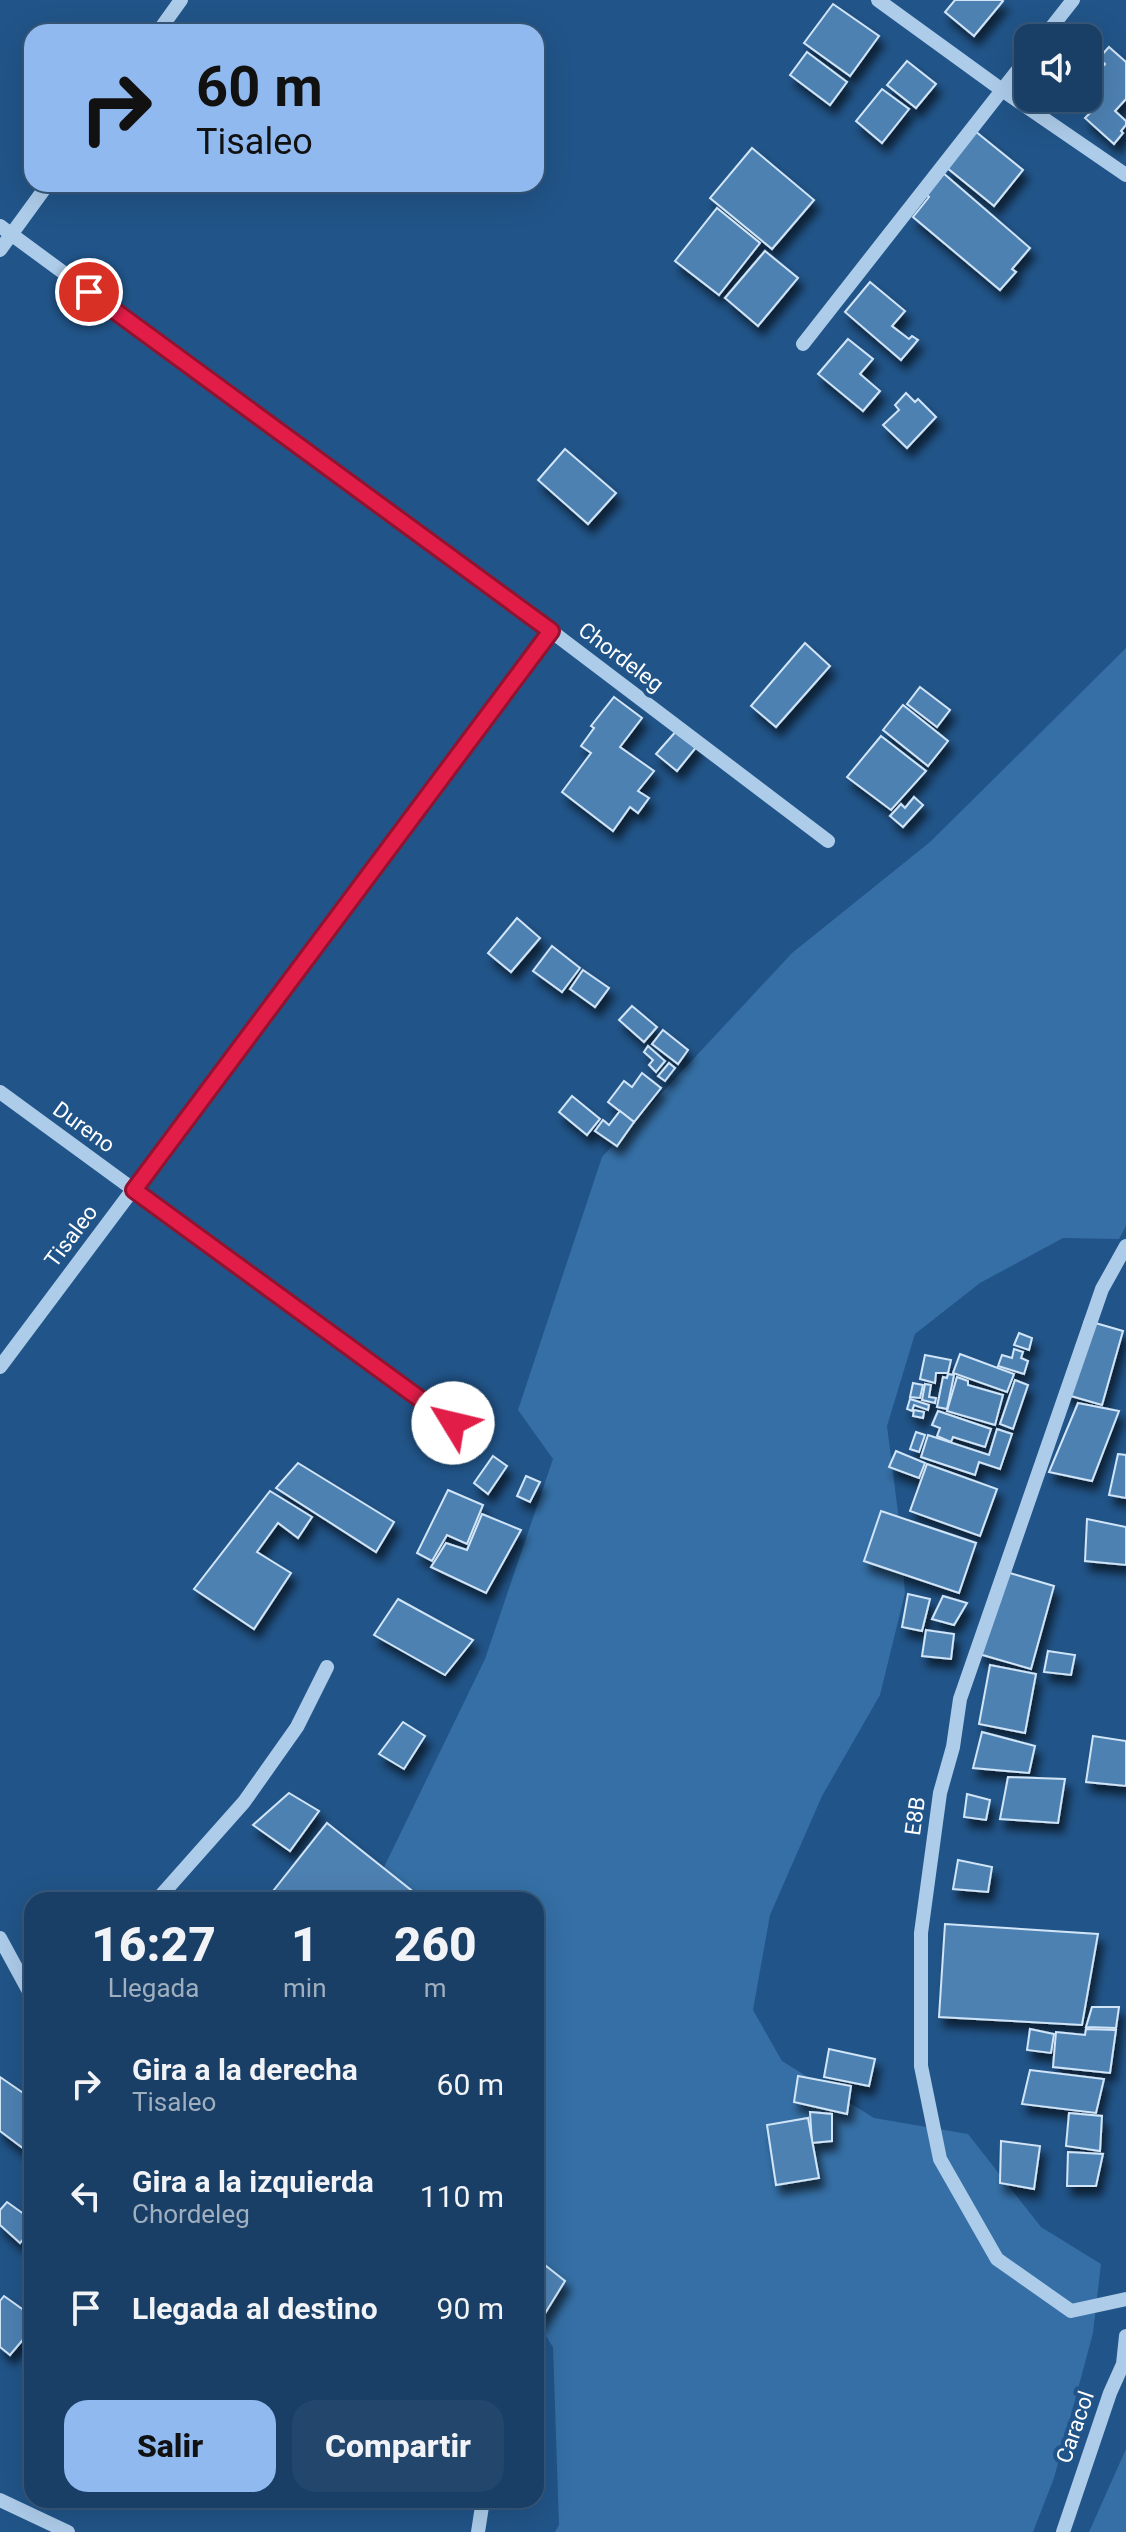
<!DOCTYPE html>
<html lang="es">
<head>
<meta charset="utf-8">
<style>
	:root { --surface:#193f66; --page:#22466c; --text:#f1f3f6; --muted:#9fafbf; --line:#37587a; --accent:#90b9f0 }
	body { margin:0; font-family:Roboto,sans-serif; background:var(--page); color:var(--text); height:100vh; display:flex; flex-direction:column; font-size:30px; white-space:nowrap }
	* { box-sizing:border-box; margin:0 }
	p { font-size:26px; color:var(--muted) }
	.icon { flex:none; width:44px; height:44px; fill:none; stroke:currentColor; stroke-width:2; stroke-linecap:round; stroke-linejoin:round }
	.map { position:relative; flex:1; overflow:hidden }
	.details { position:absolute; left:24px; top:1892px; width:520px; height:616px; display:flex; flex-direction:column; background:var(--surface); border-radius:24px; box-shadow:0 8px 32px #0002,0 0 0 2px var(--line) }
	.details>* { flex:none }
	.hud { position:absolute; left:24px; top:24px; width:520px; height:168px; border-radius:24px; box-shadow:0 8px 32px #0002,0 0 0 2px var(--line); background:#90b9f0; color:#111; overflow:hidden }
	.controls { position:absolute; left:1014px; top:24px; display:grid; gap:16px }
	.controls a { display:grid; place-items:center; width:88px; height:88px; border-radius:16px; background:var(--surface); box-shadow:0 8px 32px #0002,0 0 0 2px var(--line); font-size:40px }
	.pin { position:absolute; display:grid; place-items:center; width:68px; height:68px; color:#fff; margin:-34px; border:4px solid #fff; border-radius:50%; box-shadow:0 2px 8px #0007 }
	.me { position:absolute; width:88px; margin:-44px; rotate:306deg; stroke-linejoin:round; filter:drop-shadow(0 0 6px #0008) }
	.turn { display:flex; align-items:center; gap:28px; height:168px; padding:0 40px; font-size:36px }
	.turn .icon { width:104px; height:104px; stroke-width:2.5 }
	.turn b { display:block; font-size:56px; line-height:68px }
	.eta { display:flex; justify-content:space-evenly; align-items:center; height:136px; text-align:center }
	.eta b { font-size:48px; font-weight:800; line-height:56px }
	.button { display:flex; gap:16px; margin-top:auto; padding:16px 40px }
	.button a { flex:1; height:92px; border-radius:24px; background:var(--accent); color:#111; font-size:32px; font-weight:800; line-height:92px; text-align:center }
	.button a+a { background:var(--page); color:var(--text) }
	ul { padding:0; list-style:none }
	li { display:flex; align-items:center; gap:24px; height:112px; padding:0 40px }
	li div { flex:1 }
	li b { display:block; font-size:30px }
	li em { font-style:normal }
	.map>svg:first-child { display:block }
	.green { fill:#356fa5 }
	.building { fill:#4e81b2; stroke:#d1e5f8; stroke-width:2; filter:url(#shadow) }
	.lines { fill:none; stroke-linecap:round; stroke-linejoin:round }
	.minor { stroke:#adccea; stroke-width:14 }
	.route-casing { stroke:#92132f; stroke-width:20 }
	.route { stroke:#e11d48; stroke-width:14 }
	.labels { text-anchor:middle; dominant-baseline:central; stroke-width:8; stroke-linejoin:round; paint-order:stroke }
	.street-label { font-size:22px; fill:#fff; stroke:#215488 }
</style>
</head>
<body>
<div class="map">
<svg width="1126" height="2532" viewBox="0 0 1126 2532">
	<defs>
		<filter id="shadow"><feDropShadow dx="5" dy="9" stdDeviation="4" flood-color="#0009"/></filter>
	</defs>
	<rect width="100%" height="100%" fill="#215488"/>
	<g class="green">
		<path d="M1126,648V1226L1119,1239L1063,1238L980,1283L915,1334L887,1426L900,1528L905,1593L880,1695L822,1796L770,1915L753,2010L782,2061L874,2118L968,2134L1041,2227L1101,2264L1093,2333L1054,2478L1033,2532H555L559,2525L553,2347L536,2321V1900H374L372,1892L485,1659L553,1459L518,1410L602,1157L792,953L930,842Z"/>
		<path d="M1126,2449V2532H1089Z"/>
	</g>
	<g class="building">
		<path d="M955,0H1001L1003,1L974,36L945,12Z"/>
		<path d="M833,4L879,36L850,76L804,43Z"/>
		<path d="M1109,47L1126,62V99L1115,111L1126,121V125L1121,131L1123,133L1114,144L1085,118L1099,104L1088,95V82L1105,64L1099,58Z"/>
		<path d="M807,52L847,82L830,105L790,75Z"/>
		<path d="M907,61L936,84L916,108L887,85Z"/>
		<path d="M882,89L909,109L882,143L856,121Z"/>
		<path d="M975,131L1023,170L994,206L946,167Z"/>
		<path d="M752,148L814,200L772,249L710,198Z"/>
		<path d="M942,172L1030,248L1012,269L1016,272L1000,290L913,217L929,197L924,193Z"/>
		<path d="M717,208L760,243L719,295L675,261Z"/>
		<path d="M765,251L798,278L758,326L725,298Z"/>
		<path d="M870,282L905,311L892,326L909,339L912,336L918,340L901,360L845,312Z"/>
		<path d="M848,339L873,359L860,374L880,391L863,411L818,374Z"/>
		<path d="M906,393L915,402L918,399L936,417L907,448L883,425L899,410L895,405Z"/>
		<path d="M565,449L616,493L588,524L538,480Z"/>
		<path d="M805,643L830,666L776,727L751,706Z"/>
		<path d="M920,687L950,710L937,727L907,704Z"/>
		<path d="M614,697L642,718L620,747L654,771L638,791L649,798L638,813L630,807L613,831L562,792L591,753L581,746L594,728L591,726Z"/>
		<path d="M903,705L948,741L928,766L883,730Z"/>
		<path d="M678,729L698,745L677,771L656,754Z"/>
		<path d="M881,736L926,771L891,810L847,777Z"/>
		<path d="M914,797L923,805L903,827L890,816L901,804L905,808Z"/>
		<path d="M517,918L540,938L511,972L488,953Z"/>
		<path d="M552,946L580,968L562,992L533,971Z"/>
		<path d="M583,970L609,988L595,1007L570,989Z"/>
		<path d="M632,1006L657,1027L644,1042L619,1020Z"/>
		<path d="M663,1030L688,1050L678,1064L652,1044Z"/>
		<path d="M648,1046L665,1061L656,1072L649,1065L653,1060L644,1052Z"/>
		<path d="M669,1063L675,1068L665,1081L658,1076Z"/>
		<path d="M642,1073L661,1088L634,1122L608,1102L624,1081L632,1087Z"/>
		<path d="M572,1096L600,1119L587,1135L559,1112Z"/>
		<path d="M620,1111L634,1122L617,1146L595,1131L603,1120L609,1125Z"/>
		<path d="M1085,1320L1123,1331L1102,1405L1064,1394Z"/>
		<path d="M1019,1333L1032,1338L1029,1350L1014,1345Z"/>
		<path d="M1014,1349L1023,1352L1021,1358L1028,1361L1024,1374L998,1366L1002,1355L1012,1358Z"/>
		<path d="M960,1354L1014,1374L1007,1392L953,1373Z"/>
		<path d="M925,1355L951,1360L948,1373H936L935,1383L920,1379Z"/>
		<path d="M948,1374L954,1375L947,1409L937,1407L943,1377L947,1378Z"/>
		<path d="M957,1377L968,1381V1385L1003,1395L995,1425L947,1411Z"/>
		<path d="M1015,1380L1028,1385L1013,1429L1000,1424Z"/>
		<path d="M913,1383L923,1385L920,1398L910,1397Z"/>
		<path d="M925,1384L931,1385L929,1397L936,1398L935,1403L922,1400Z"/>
		<path d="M910,1399L929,1405L928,1410L914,1405L912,1411L907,1409Z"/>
		<path d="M1078,1403L1119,1411L1092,1481L1049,1472Z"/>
		<path d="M914,1410L924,1412L923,1418L913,1416Z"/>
		<path d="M938,1411L991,1429L985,1447L953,1437L951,1442L937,1436L940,1428L932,1425Z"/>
		<path d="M997,1429L1012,1434L1000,1469L979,1462L975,1475L921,1457L928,1435L989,1455Z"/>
		<path d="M916,1432L925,1435L919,1452L910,1449Z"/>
		<path d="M896,1451L925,1463L919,1478L889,1467Z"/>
		<path d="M1118,1454L1126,1455V1498L1109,1495Z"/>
		<path d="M493,1456L507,1466L488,1494L474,1483Z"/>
		<path d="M298,1463L394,1522L376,1552L276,1488Z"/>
		<path d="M927,1464L997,1489L980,1536L910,1511Z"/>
		<path d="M526,1476L540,1482L530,1502L517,1496Z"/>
		<path d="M448,1490L483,1505L467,1544L447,1535L432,1561L417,1553Z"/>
		<path d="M270,1491L312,1517L298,1538L278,1523L257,1552L291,1573L254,1629L194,1589Z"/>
		<path d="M881,1511L976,1543L959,1593L864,1561Z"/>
		<path d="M482,1514L521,1530L486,1593L431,1567L446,1543L467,1550Z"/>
		<path d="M1087,1519L1126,1527V1565L1085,1561Z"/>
		<path d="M1003,1571L1054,1586L1031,1669L979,1654Z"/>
		<path d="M908,1594L930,1599L922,1631L902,1627Z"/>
		<path d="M943,1596L967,1603L954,1625L932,1619Z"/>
		<path d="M398,1599L473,1640L445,1675L374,1635Z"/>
		<path d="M926,1630L954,1634L951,1659L922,1656Z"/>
		<path d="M1048,1651L1075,1655L1071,1675L1044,1672Z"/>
		<path d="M990,1665L1036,1674L1025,1733L979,1724Z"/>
		<path d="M403,1722L425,1736L404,1769L379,1754Z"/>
		<path d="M982,1732L1035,1746L1029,1773L973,1768Z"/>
		<path d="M1093,1736L1126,1741V1786L1086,1782Z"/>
		<path d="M1008,1777L1065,1779L1058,1823L1000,1819Z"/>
		<path d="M289,1793L319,1811L290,1851L253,1825Z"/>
		<path d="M967,1794L990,1800L986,1820L964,1817Z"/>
		<path d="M327,1823L411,1890L403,1900H266Z"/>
		<path d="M958,1860L992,1867L988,1892L953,1889Z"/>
		<path d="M945,1924L1098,1934L1082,2025L939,2017Z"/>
		<path d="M1092,2007H1119L1116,2028L1086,2027Z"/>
		<path d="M1030,2029L1054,2034L1051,2053L1027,2050Z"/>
		<path d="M1086,2029L1116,2030L1110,2073L1053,2067L1056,2032L1085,2035Z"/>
		<path d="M829,2049L875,2059L869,2086L824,2077Z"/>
		<path d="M1030,2070L1104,2079L1096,2113L1022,2104Z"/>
		<path d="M798,2076L851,2086L847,2114L794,2102Z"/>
		<path d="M0,2077L32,2099V2155L0,2131Z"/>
		<path d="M810,2112L832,2114V2141L812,2143Z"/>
		<path d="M1069,2113L1102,2116L1100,2151L1066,2146Z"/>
		<path d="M808,2118L819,2178L776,2185L767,2125Z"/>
		<path d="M1001,2141L1040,2146L1034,2189L1000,2183Z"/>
		<path d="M1068,2152L1103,2154L1096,2186H1067Z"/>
		<path d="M7,2202L32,2220V2228L20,2243L0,2225V2210Z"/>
		<path d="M536,2258L565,2281L536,2328Z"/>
		<path d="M4,2296L32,2316V2329L10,2355L0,2347V2301Z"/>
	</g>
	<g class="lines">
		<g class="minor">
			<path d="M878,0L1002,90L1126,175"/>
			<path d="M158,32L181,0"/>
			<path d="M1043,38L1073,0"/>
			<path d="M0,226L551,631L828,841"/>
			<path d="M0,250L48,184"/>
			<path d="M803,344L1028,57"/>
			<path d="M0,1092L453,1423"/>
			<path d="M1126,1246L1102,1289L960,1699L953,1747L940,1793L921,1933V2066L940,2159L997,2259L1071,2311L1126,2299"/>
			<path d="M0,1367L551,631"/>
			<path d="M157,1900L244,1802L297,1727L327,1667"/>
			<path d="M0,1938L32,1997"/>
			<path d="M0,2500L68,2532"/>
			<path d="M478,2532L483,2500"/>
			<path d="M1063,2532L1110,2393L1123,2364L1126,2336"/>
		</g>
	</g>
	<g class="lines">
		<g class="route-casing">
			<path id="route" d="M89,292L551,631L134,1190L453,1423"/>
		</g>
		<use href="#route" class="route"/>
	</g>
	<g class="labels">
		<g class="street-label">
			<text transform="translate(621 657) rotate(37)">Chordeleg</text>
			<text transform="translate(84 1127) rotate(36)">Dureno</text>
			<text transform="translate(71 1236) rotate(-53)">Tisaleo</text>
			<text transform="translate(915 1816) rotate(-82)">E8B</text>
			<text transform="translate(1075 2427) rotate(-71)">Caracol</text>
		</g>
	</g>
</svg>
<div class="controls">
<a><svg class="icon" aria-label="sound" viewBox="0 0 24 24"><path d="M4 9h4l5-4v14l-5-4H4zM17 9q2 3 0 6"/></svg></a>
</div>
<div class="pin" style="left:89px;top:292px;background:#d93025"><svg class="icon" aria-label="arrive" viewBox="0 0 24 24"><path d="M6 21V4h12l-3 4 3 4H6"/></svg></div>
<svg class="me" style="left:453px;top:1423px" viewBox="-20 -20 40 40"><circle r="19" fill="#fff"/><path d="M0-13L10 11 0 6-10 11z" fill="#e11d48"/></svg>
<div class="hud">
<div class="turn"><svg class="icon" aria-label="right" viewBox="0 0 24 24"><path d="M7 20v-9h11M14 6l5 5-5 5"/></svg><div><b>60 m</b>Tisaleo</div></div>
</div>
<section class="details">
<div class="eta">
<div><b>16:27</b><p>Llegada</p></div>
<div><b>1</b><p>min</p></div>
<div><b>260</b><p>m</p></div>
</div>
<ul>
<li><svg class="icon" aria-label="right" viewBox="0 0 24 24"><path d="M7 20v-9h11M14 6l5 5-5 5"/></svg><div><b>Gira a la derecha</b><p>Tisaleo</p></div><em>60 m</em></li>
<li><svg class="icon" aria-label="left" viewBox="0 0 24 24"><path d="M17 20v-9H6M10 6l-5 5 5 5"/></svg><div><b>Gira a la izquierda</b><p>Chordeleg</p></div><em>110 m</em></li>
<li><svg class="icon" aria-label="arrive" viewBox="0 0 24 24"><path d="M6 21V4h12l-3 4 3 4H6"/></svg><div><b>Llegada al destino</b></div><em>90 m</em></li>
</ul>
<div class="button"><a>Salir</a><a>Compartir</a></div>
</section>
</div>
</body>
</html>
